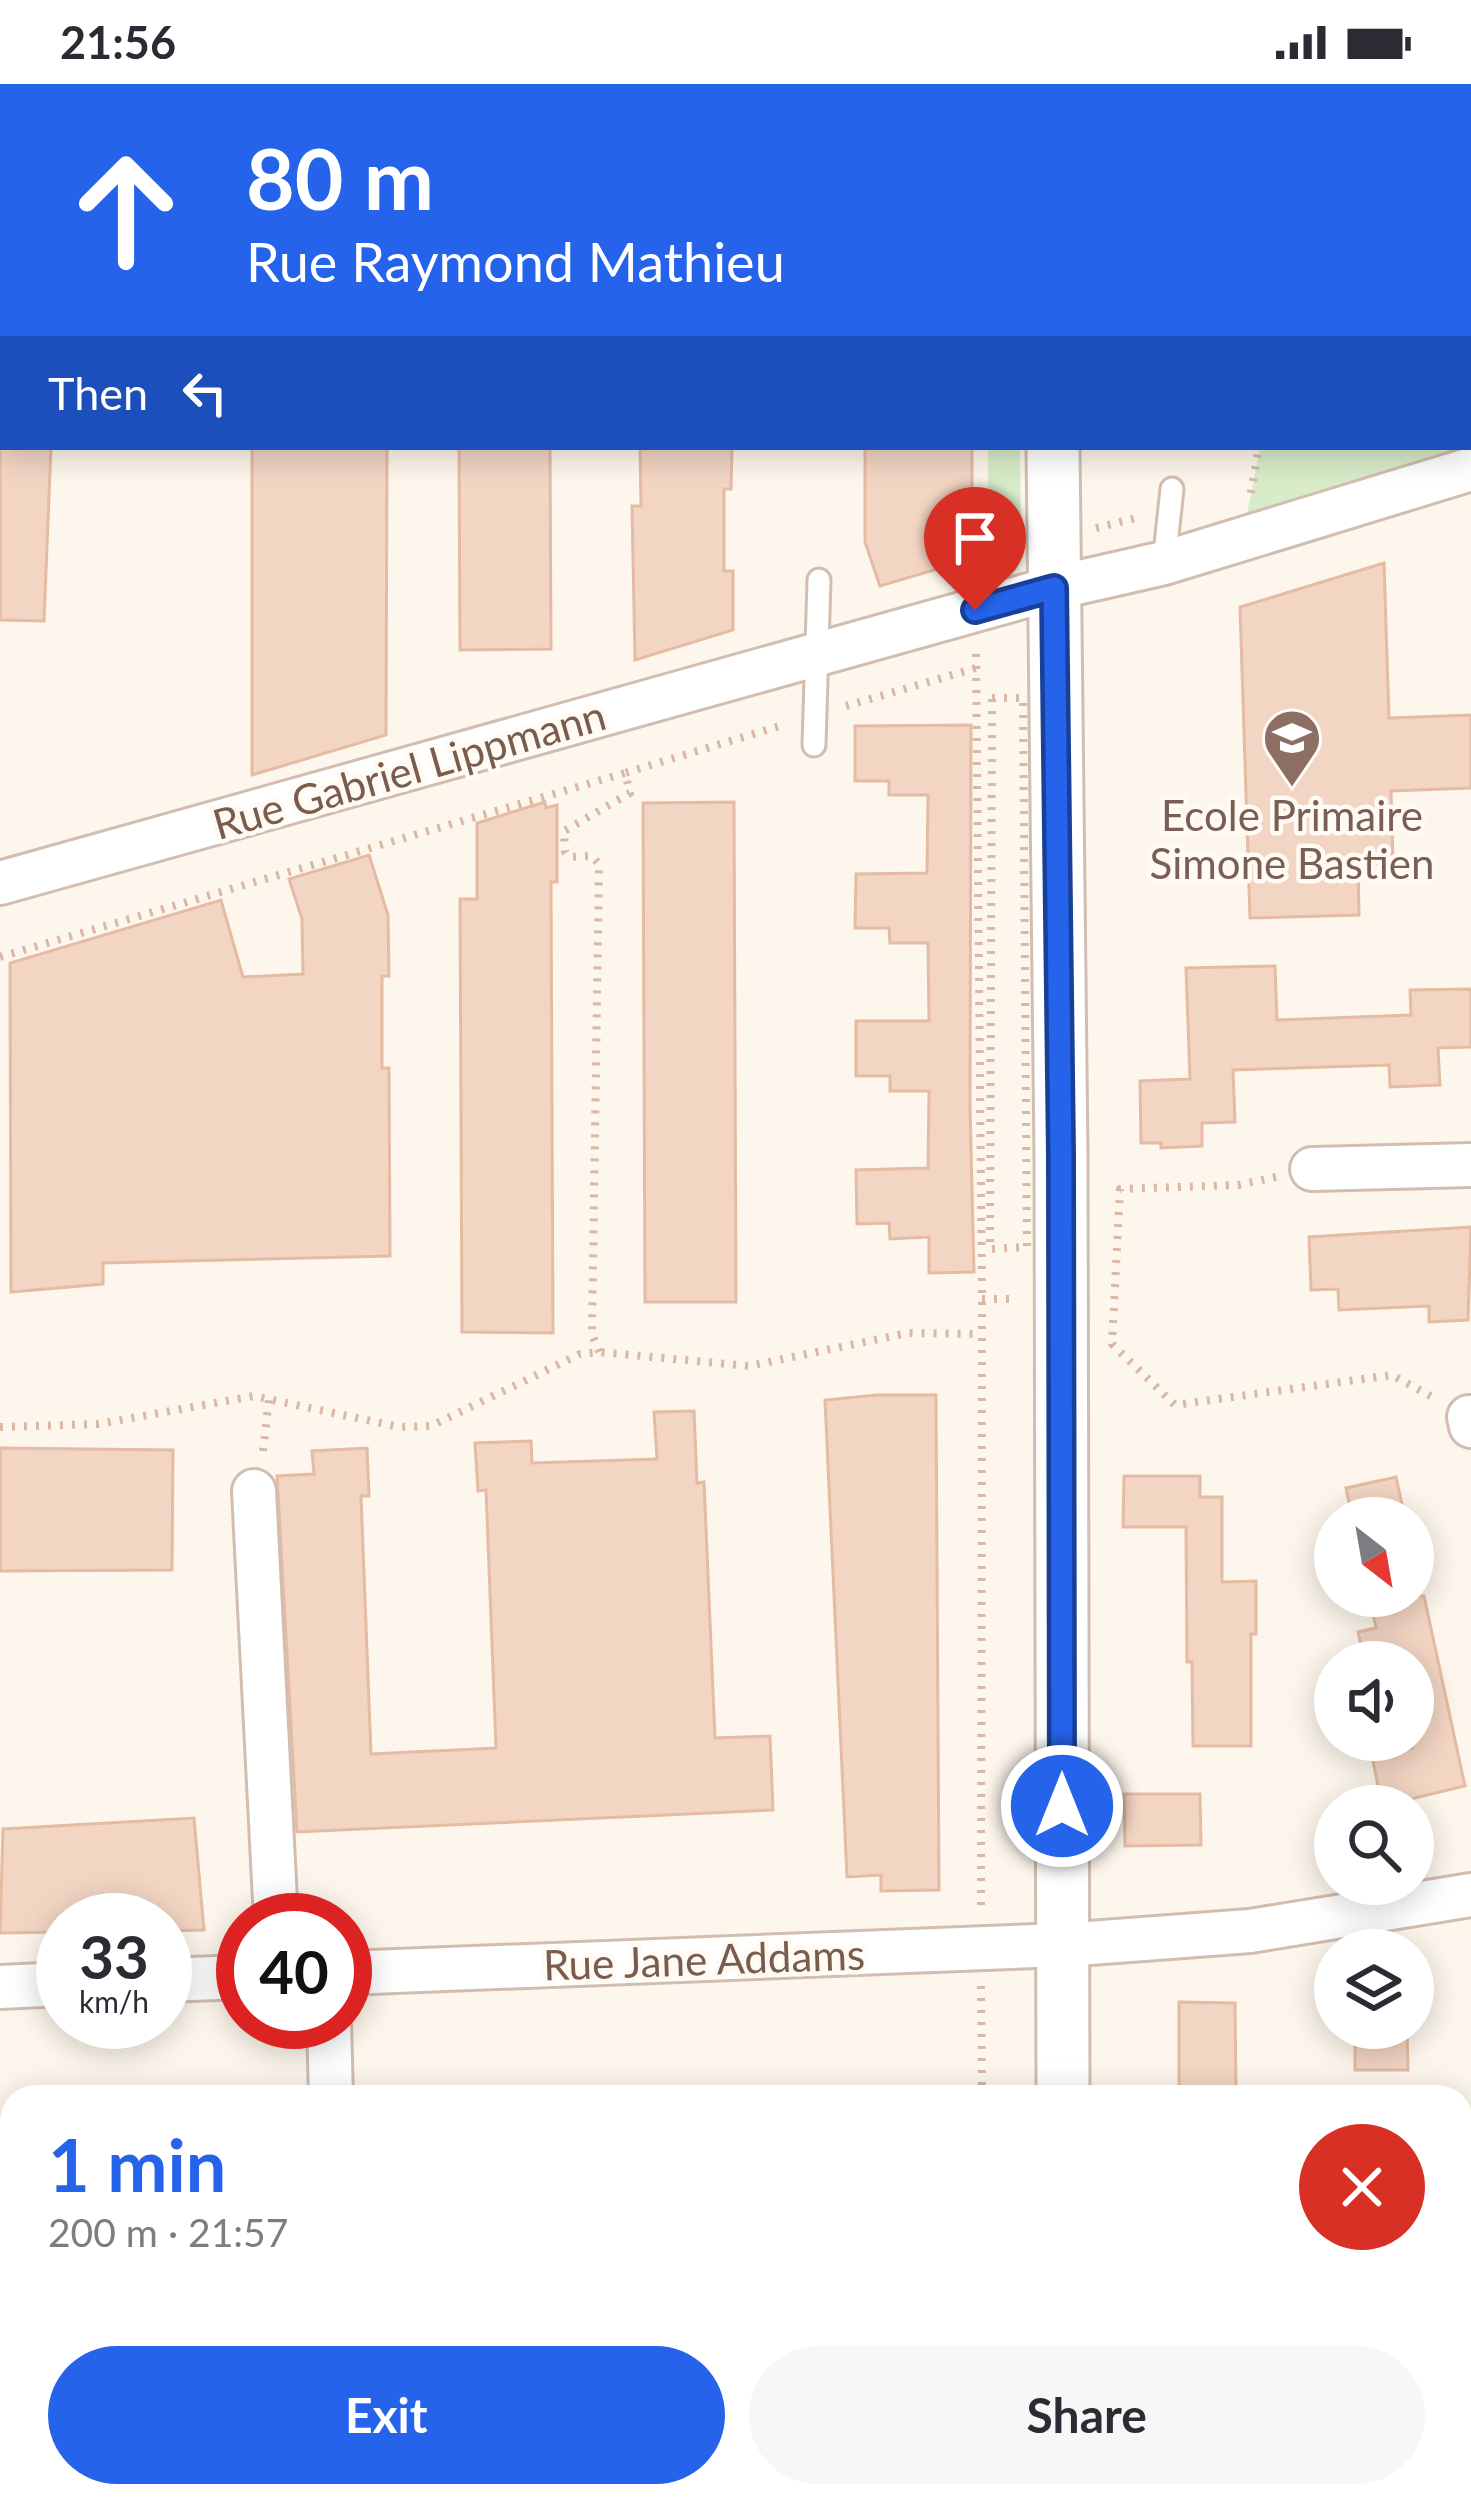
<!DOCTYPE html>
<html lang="en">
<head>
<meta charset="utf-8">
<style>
	:root { --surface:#fff; --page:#f7f7f7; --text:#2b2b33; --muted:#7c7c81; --accent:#2563eb }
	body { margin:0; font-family:Lato,sans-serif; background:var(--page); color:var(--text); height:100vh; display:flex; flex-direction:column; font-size:45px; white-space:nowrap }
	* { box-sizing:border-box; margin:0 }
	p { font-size:39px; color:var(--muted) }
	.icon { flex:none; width:66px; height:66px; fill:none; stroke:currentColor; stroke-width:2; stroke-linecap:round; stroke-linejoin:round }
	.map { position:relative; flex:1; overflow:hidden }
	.details { position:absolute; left:0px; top:2001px; width:1473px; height:423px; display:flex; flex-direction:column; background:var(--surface); border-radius:36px 36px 0 0; box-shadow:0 6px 30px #0003 }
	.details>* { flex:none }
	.hud { position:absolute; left:0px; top:0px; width:1473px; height:366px; box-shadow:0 6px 30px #0003; background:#2563eb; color:#fff; overflow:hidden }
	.needle { width:78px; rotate:149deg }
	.buttons { position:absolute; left:1314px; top:1413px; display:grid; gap:24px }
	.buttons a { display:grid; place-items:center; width:120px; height:120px; border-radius:50%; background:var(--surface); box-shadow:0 6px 30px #0003; font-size:60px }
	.speed { position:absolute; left:36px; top:1809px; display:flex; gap:24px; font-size:60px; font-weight:700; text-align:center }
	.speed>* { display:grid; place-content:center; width:156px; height:156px; border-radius:50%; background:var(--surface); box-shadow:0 6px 30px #0003; line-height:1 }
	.speed small { font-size:30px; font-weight:400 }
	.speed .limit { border:18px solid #d22; background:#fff; color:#111 }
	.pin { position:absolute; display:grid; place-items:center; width:102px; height:102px; color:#fff; margin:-123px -51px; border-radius:50% 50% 50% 0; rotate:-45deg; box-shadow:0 0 12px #0007 }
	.pin .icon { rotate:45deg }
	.me { position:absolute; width:132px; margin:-66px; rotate:0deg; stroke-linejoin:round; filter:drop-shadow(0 0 9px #0008) }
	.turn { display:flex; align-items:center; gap:42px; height:252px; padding:0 48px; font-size:54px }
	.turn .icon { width:156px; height:156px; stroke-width:2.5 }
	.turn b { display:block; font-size:84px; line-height:102px }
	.then { display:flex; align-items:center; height:114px; padding:0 48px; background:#0003; gap:24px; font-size:45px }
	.round { display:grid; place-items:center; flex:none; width:126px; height:126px; border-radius:63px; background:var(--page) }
	.head { display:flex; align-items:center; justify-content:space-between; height:204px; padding:0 48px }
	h1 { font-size:72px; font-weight:700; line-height:90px; color:var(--accent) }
	.cta { display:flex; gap:24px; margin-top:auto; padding:24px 48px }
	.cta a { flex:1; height:138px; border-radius:72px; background:var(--accent); color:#fff; font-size:48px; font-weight:700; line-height:138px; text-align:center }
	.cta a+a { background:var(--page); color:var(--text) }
	.status { display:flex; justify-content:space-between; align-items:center; height:84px; padding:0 60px; background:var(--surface); direction:ltr }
	.status svg { height:33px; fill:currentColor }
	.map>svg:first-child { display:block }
	.green { fill:#d8ecc9 }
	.building { fill:#f3d5c3; stroke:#e6bba3; stroke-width:3 }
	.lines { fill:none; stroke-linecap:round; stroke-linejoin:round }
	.service-casing { stroke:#d1beb0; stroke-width:27 }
	.pedestrian-casing { stroke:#d1beb0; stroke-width:36 }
	.minor-casing { stroke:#d1beb0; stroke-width:48 }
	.tertiary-casing { stroke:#d1beb0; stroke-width:57 }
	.path { stroke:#d9b8a5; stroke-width:8; stroke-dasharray:3 9; stroke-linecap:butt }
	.service { stroke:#fff; stroke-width:21 }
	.pedestrian { stroke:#fff; stroke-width:30 }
	.minor { stroke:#fff; stroke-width:42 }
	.tertiary { stroke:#fff; stroke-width:51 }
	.route-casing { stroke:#184099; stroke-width:30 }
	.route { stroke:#2563eb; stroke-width:21 }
	.labels { text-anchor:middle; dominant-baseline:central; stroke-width:9; stroke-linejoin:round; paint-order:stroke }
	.street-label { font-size:42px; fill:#7a5c4d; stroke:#fffaf3 }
	.education-label { font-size:42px; fill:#785e54; stroke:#fffaf3 }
</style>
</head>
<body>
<div class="status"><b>21:56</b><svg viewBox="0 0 49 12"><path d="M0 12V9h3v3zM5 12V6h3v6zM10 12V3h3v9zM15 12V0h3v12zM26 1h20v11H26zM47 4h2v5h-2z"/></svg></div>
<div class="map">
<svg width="1471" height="2423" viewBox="0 0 1471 2423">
	<rect width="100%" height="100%" fill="#fdf6ec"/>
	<g class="green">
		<path d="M1471,80V384L1242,456L1260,363H1470Z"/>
		<path d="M988,363H1020L1021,469C1018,491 1008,496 988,503Z"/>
	</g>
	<g class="building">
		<path d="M0,363H51L44,537L0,536Z"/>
		<path d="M252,363H387L386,651L252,691Z"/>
		<path d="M459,363H550L551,565L460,566Z"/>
		<path d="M640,363H732L731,405H724V487H733V546L635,576L632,422H641Z"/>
		<path d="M865,363H972V475L880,502L865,458Z"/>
		<path d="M1384,479L1389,634L1471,631V704L1391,707L1393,779L1358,780L1359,831L1250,834L1240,523Z"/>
		<path d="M971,641L970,1022L974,1188L929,1189V1153L890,1155L889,1139L857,1140L856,1086L928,1084L929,1007H890V992H856V937H929L928,859H890L889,844H855L856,790L927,789L928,711H889V697H855V642Z"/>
		<path d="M545,718L546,724L557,721V798H551L553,1249L462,1248L460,815H477V739Z"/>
		<path d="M734,718L736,1218H645L643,719Z"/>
		<path d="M369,771L388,831L389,892H382V984H389L390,1172L103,1179V1200L11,1208L10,879L221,816L243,893L303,890L302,835L289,795Z"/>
		<path d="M1275,882L1277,936L1411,931L1410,906L1471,905V963L1438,964L1440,1001L1390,1003L1389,981L1233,986L1235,1038L1202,1039V1062L1161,1064V1059H1141L1140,997L1190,995L1186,884Z"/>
		<path d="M1471,1143L1468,1236L1429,1238V1222L1339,1226L1338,1205L1311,1206L1309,1153Z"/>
		<path d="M877,1311H936L939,1806L881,1807V1791L847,1793L825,1316Z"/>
		<path d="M694,1327L697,1399L704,1398L715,1654L770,1652L773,1726L297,1748L277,1392L314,1390L312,1367L367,1364L369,1412H361L371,1670L496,1664L486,1406L478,1407L475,1359L531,1357L532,1379L657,1375L654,1328Z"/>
		<path d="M0,1364L173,1366L172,1486L0,1487Z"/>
		<path d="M1124,1392H1200V1413H1222V1498L1256,1497V1550H1251V1662H1193L1192,1578H1187L1186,1443H1123Z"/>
		<path d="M1396,1393L1405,1434H1352L1346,1404Z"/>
		<path d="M1369,1512H1424L1465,1702L1382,1722L1372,1672L1413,1664V1578H1365L1358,1548L1376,1544Z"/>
		<path d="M1124,1710H1200L1201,1761L1125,1762Z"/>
		<path d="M194,1734L204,1846L165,1847V1836H63V1848L0,1849L3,1745Z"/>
		<path d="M1179,1918L1235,1919L1236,2006H1179Z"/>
		<path d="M1355,1944H1407L1408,1986H1355Z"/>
	</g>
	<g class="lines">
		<g class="service-casing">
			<g id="service">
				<path d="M1164,479L1172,405"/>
				<path d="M814,661L819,496"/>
			</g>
		</g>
		<g class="pedestrian-casing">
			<path id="pedestrian" d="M407,0L428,3"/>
		</g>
		<g class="minor-casing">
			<g id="minor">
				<path d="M1321,3L1322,0"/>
				<path d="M0,799L1054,504L1164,479L1471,385"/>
				<path d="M1312,1085L1471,1081"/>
				<path d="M1469,1333L1471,1342"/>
				<path d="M254,1407L276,1836"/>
				<path d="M345,1889L1063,1861L1250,1847L1471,1811"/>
				<path d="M165,1896L243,1893"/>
				<path d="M0,1903L63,1900"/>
				<path d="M329,1938L331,2013"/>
				<path d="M339,2412V2423"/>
			</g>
		</g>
		<g class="tertiary-casing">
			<g id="tertiary">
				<path d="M1050,0V3"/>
				<path d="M1053,363L1061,1071L1063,2013"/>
				<path d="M1064,2412V2423"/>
			</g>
		</g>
		<g class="path">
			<path d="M1470,149H1471"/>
			<path d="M1470,236H1471"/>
			<path d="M1470,338H1471"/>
			<path d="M1251,409L1259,363"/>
			<path d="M1096,444L1140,433"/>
			<path d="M976,570L982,1215L981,1827"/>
			<path d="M992,614H1023L1027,1163L990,1165Z"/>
			<path d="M846,622L976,584"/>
			<path d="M0,873L625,689"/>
			<path d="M1276,1093L1238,1101L1120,1105L1112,1260L1175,1321L1392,1291L1436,1315"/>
			<path d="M982,1215H1017"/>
			<path d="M599,1268L592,1250L599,780L592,772L569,773L565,768L564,747L630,709L625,689L786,640"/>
			<path d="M0,1343L98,1340L254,1312L399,1343L431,1342L580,1270L599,1268L749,1282L908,1249L981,1250"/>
			<path d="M263,1367L269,1315"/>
			<path d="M981,1902L982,2013"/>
			<path d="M987,2412V2423"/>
		</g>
		<use href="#service" class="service"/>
		<use href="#pedestrian" class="pedestrian"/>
		<use href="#minor" class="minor"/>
		<use href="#tertiary" class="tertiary"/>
	</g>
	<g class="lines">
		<g class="route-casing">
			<path id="route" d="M975,526L1054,504L1061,1071L1062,1722"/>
		</g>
		<use href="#route" class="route"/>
	</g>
	<defs>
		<g id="school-pin" transform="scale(3)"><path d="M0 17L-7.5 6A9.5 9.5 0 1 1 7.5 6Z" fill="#8d6e63" stroke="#fffaf3"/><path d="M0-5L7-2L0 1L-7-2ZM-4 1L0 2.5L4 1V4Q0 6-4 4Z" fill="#fff"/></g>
	</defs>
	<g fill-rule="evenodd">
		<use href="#school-pin" x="1292" y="654"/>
	</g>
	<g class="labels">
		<g class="street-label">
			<text transform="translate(409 685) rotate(-16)">Rue Gabriel Lippmann</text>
			<text transform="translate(704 1875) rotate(-2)">Rue Jane Addams</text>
		</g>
		<g class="education-label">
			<text x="1292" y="731">Ecole Primaire<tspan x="1292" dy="48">Simone Bastien</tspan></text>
		</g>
	</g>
</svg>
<div class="buttons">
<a><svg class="needle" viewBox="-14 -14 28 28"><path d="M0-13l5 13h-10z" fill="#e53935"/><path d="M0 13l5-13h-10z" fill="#7c7c81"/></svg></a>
<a><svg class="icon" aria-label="sound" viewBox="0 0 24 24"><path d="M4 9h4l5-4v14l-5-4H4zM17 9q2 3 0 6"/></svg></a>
<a><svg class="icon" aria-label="search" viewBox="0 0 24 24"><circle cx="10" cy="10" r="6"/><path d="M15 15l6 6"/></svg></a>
<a><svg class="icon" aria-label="layers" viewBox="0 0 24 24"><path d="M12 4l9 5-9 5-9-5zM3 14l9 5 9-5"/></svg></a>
</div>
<div class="speed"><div>33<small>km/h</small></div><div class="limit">40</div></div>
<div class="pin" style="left:975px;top:526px;background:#d93025"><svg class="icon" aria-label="arrive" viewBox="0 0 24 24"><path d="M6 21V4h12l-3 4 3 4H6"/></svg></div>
<svg class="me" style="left:1062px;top:1722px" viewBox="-20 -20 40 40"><circle r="17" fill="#2563eb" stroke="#fff" stroke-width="3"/><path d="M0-11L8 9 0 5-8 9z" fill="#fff"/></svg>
<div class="hud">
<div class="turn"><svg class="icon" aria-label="ahead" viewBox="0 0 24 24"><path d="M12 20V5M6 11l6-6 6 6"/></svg><div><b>80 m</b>Rue Raymond Mathieu</div></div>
<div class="then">Then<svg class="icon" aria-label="left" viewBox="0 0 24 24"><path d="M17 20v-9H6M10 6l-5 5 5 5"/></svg></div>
</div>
<section class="details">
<div class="head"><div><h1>1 min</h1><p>200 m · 21:57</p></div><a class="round" style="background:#d93025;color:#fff"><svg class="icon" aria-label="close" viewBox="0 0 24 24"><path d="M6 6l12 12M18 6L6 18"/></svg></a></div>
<div class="cta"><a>Exit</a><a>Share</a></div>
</section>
</div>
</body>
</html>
